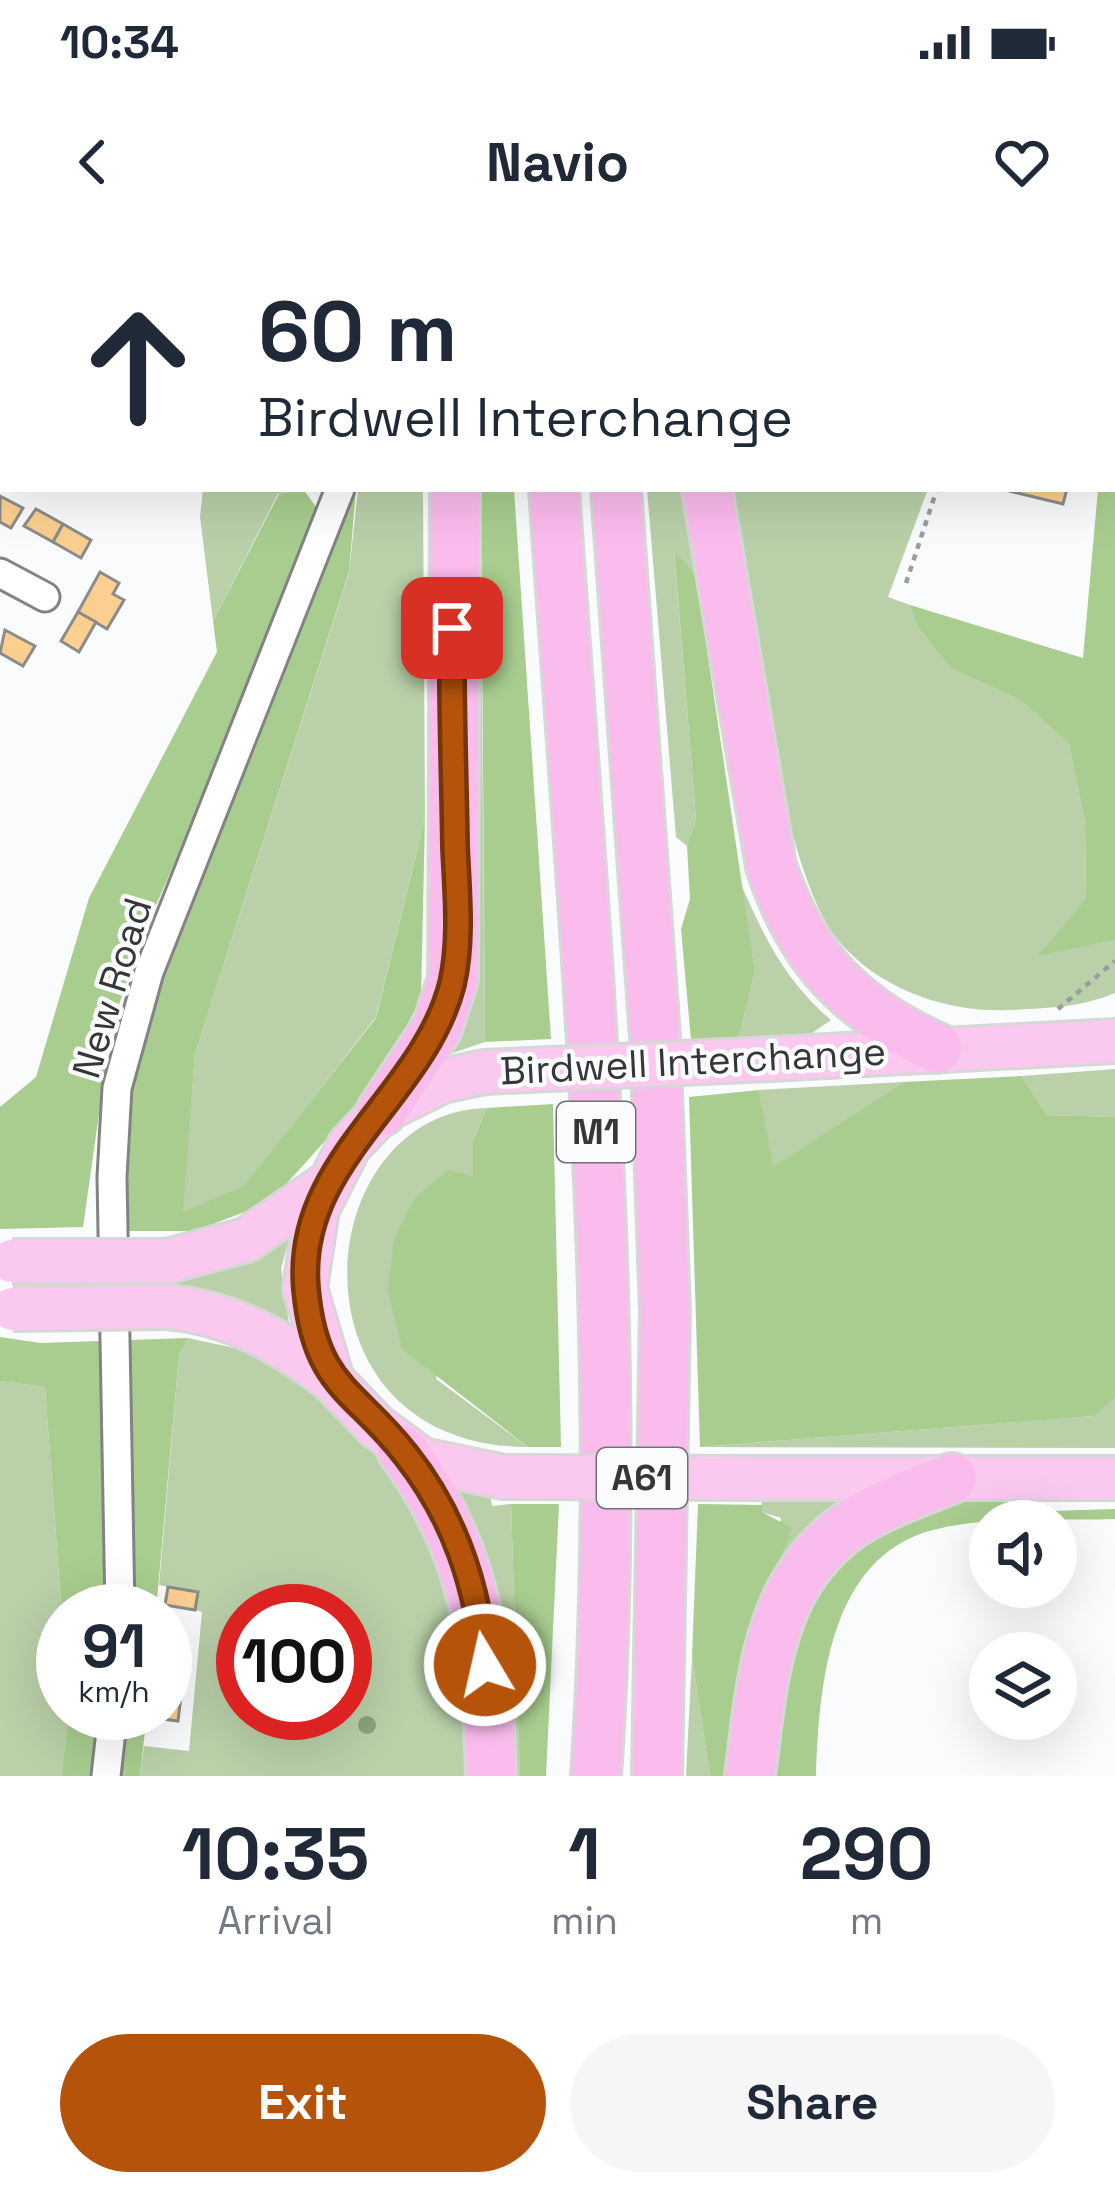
<!DOCTYPE html>
<html lang="en">
<head>
<meta charset="utf-8">
<style>
	:root { --surface:#fff; --page:#f6f6f7; --text:#1f2937; --muted:#747a83; --accent:#b45309 }
	body { margin:0; font-family:"Space Grotesk",sans-serif; background:var(--page); color:var(--text); height:100vh; display:flex; flex-direction:column; font-size:45px; white-space:nowrap }
	* { box-sizing:border-box; margin:0 }
	p { font-size:39px; color:var(--muted) }
	.icon { flex:none; width:66px; height:66px; fill:none; stroke:currentColor; stroke-width:2; stroke-linecap:round; stroke-linejoin:round }
	.map { position:relative; height:1536px; overflow:hidden }
	.drawer { display:flex; flex-direction:column; background:var(--surface); flex:1 }
	.drawer>* { flex:none }
	.hud { position:absolute; left:0px; top:0px; width:1116px; height:252px; box-shadow:0 12px 48px #0002; background:#fff; color:var(--text); overflow:hidden }
	.tools { position:absolute; left:969px; top:1260px; display:grid; gap:24px }
	.tools a { display:grid; place-items:center; width:108px; height:108px; border-radius:50%; background:var(--surface); box-shadow:0 12px 48px #0002; font-size:60px }
	.speed { position:absolute; left:36px; top:1344px; display:flex; gap:24px; font-size:60px; font-weight:700; text-align:center }
	.speed>* { display:grid; place-content:center; width:156px; height:156px; border-radius:50%; background:var(--surface); box-shadow:0 12px 48px #0002; line-height:1 }
	.speed small { font-size:30px; font-weight:400 }
	.speed .limit { border:18px solid #d22; background:#fff; color:#111 }
	.pin { position:absolute; display:grid; place-items:center; width:102px; height:102px; color:#fff; margin:-51px; border-radius:24px; box-shadow:0 6px 18px #0006 }
	.me { position:absolute; width:132px; margin:-66px; rotate:351deg; stroke-linejoin:round; filter:drop-shadow(0 0 9px #0008) }
	.turn { display:flex; align-items:center; gap:42px; height:252px; padding:0 60px; font-size:54px }
	.turn .icon { width:156px; height:156px; stroke-width:2.5 }
	.turn b { display:block; font-size:84px; line-height:102px }
	.eta { display:flex; justify-content:space-evenly; align-items:center; height:204px; text-align:center }
	.eta b { font-size:72px; font-weight:600; line-height:84px }
	.button { display:flex; gap:24px; margin-top:auto; padding:24px 60px }
	.button a { flex:1; height:138px; border-radius:72px; background:var(--accent); color:#fff; font-size:48px; font-weight:600; line-height:138px; text-align:center }
	.button a+a { background:var(--page); color:var(--text) }
	.status { display:flex; justify-content:space-between; align-items:center; height:84px; padding:0 60px; background:var(--surface); direction:ltr }
	.status svg { height:33px; fill:currentColor }
	header { display:flex; justify-content:space-between; align-items:center; height:156px; padding:0 60px; background:var(--surface); font-size:54px; font-weight:600 }
	.map>svg:first-child { display:block }
	.green { fill:#b9d0a9; fill-rule:evenodd }
	.forest { fill:#a8cd8e }
	.building { fill:#fbcf90; stroke:#8c8b89; stroke-width:3 }
	.lines { fill:none; stroke-linecap:round; stroke-linejoin:round }
	.service-casing { stroke:#838386; stroke-width:20 }
	.minor-casing { stroke:#838386; stroke-width:33 }
	.tertiary-casing { stroke:#838386; stroke-width:39 }
	.trunk-casing { stroke:#d7d7d7; stroke-width:48 }
	.motorway-casing { stroke:#d7d7d7; stroke-width:54 }
	.path { stroke:#9c9c9e; stroke-width:4.5; stroke-dasharray:6 6; stroke-linecap:butt }
	.service { stroke:#fff; stroke-width:14 }
	.minor { stroke:#fff; stroke-width:27 }
	.tertiary { stroke:#fff; stroke-width:33 }
	.trunk { stroke:#fbc8f0; stroke-width:42 }
	.motorway { stroke:#fabbed; stroke-width:48 }
	.trunk-bridge-casing { stroke:#d7d7d7; stroke-width:48; stroke-linecap:butt }
	.trunk-bridge { stroke:#fbc8f0; stroke-width:42 }
	.tree { fill:#8ea17e }
	.route-casing { stroke:#753606; stroke-width:30 }
	.route { stroke:#b45309; stroke-width:21 }
	.labels { text-anchor:middle; dominant-baseline:central; stroke-width:9; stroke-linejoin:round; paint-order:stroke }
	.shield { fill:#fafbfd; stroke:#717172; stroke-width:3 }
	.shield-label { font-size:36px; font-weight:bold; fill:#363637 }
	.street-label { font-size:39px; fill:#363637; stroke:#fafbfd }
</style>
</head>
<body>
<div class="status"><b>10:34</b><svg viewBox="0 0 49 12"><path d="M0 12V9h3v3zM5 12V6h3v6zM10 12V3h3v9zM15 12V0h3v12zM26 1h20v11H26zM47 4h2v5h-2z"/></svg></div>
<header><svg class="icon" aria-label="back" viewBox="0 0 24 24"><path d="M15 5l-7 7 7 7"/></svg>Navio<svg class="icon" aria-label="heart" viewBox="0 0 24 24"><path d="M12 20l-8-8c-3-5 5-10 8-4 3-6 11-1 8 4z"/></svg></header>
<div class="map">
<svg width="1115" height="1536" viewBox="0 0 1115 1536">
	<rect width="100%" height="100%" fill="#fafbfd"/>
	<g class="green">
		<path d="M203,249H303L278,254L213,381L200,277Z"/>
		<path d="M358,249H423L425,578L376,777L244,947L182,973L195,814L349,333Z"/>
		<path d="M470,249H480L485,802L438,818Z"/>
		<path d="M647,249H685L696,336L674,312L696,579L687,606L676,597Z"/>
		<path d="M730,249H928L888,357L910,365L917,386L950,428L1020,460L1069,504L1085,583L1086,658L1038,715L1115,700V753C1079,768 1048,768 1009,770C947,773 878,749 838,700C778,628 747,350 730,249Z"/>
		<path d="M740,642C764,697 785,741 831,780L809,795L739,797L755,732Z"/>
		<path d="M1115,829V877L1047,875L1022,836Z"/>
		<path d="M903,842L772,928L759,850Z"/>
		<path d="M487,868L473,901V937L436,1139L528,1207C281,1206 307,872 487,868Z"/>
		<path d="M291,994L281,1028L290,1091C250,1070 216,1051 171,1049V1041Z"/>
		<path d="M188,1098L257,1113L345,1178L428,1273L454,1340L479,1536H140L144,1506L189,1511L202,1372L195,1370L198,1352L159,1345L179,1115ZM243,1371H345V1473H243Z"/>
		<path d="M0,1141L45,1147L63,1391V1473H69L61,1536H0Z"/>
		<path d="M1115,1158V1208L700,1207L1093,1176Z"/>
		<path d="M439,1242L489,1247L492,1266L511,1264L520,1536H505Z"/>
		<path d="M869,1249L760,1372L781,1278L761,1272L763,1250Z"/>
		<path d="M692,1417L710,1536H686Z"/>
	</g>
	<g class="forest">
		<path d="M1115,203V700L1037,716L1086,658L1085,583L1069,504L1020,460L950,428L917,386L910,365L1083,418L1098,249H1113Z"/>
		<path d="M303,249L319,271L283,376L139,704L111,789L83,987L0,989V867L36,837L89,658L217,412L213,381L279,254Z"/>
		<path d="M356,249L349,332L195,814L183,972L244,946L376,778L425,578L421,758L378,842L270,962L195,991H121L124,871L150,760Z"/>
		<path d="M481,249H514L551,799L485,802Z"/>
		<path d="M674,310L696,336L755,732L739,797L691,800L681,689L690,659L687,606L696,579Z"/>
		<path d="M1022,836L1047,875L1115,877V1158L1094,1176L700,1207L689,857L759,850L773,927L903,842Z"/>
		<path d="M553,864L561,1207H528L402,1109L388,1051L394,999L414,959L448,930L473,936V901L487,868Z"/>
		<path d="M0,1097L41,1103L188,1098L179,1115L156,1371H63V1391L45,1147L0,1141Z"/>
		<path d="M1012,1252V1272L1115,1269V1279C1055,1281 991,1275 933,1290C828,1317 819,1448 816,1536H774L788,1375L816,1332L908,1266Z"/>
		<path d="M511,1264H559L546,1536H520Z"/>
		<path d="M698,1264L763,1265L762,1272L792,1288L760,1372L732,1536H710L692,1417Z"/>
		<path d="M69,1473H147L140,1536H61Z"/>
	</g>
	<g class="building">
		<path d="M1001,249H1067L1063,264Z"/>
		<path d="M0,256L23,268L11,288L0,282Z"/>
		<path d="M36,269L63,284L53,302L24,286Z"/>
		<path d="M63,284L91,300L81,318L53,302Z"/>
		<path d="M100,332L119,343L113,354L124,360L107,389L78,372Z"/>
		<path d="M78,372L96,382L79,412L61,401Z"/>
		<path d="M5,390L35,406L23,426L0,413Z"/>
		<path d="M168,1347L198,1352L195,1370L165,1365Z"/>
		<path d="M165,1420L185,1422L178,1481L154,1478L165,1473Z"/>
	</g>
	<g class="lines">
		<g class="service-casing">
			<path id="service" d="M1113,187L1115,185"/>
		</g>
		<g class="minor-casing">
			<g id="minor">
				<path d="M346,0L347,3"/>
				<path d="M1061,0L1065,3"/>
				<path d="M1007,3V0"/>
				<path d="M1113,43L1115,44"/>
				<path d="M1113,75H1115"/>
				<path d="M0,333L45,357"/>
				<path d="M120,1371L112,937L117,848L149,732L340,249"/>
				<path d="M106,1536L113,1473"/>
			</g>
		</g>
		<g class="tertiary-casing">
			<g id="tertiary">
				<path d="M56,0L71,3"/>
				<path d="M187,3L193,0"/>
			</g>
		</g>
		<g class="trunk-casing">
			<g id="trunk">
				<path d="M770,819L1115,801"/>
				<path d="M484,832L442,841L382,871L349,906L317,969L305,1048L332,1140L376,1186L422,1220L504,1237"/>
				<path d="M168,1021L246,1000L326,945"/>
				<path d="M168,1067C233,1073 281,1102 332,1140"/>
				<path d="M781,1238H1115"/>
			</g>
		</g>
		<g class="motorway-casing">
			<g id="motorway">
				<path d="M538,0V3"/>
				<path d="M599,0V3"/>
				<path d="M681,0V3"/>
				<path d="M459,3V0"/>
				<path d="M554,249C583,676 625,1108 596,1536"/>
				<path d="M616,249L655,797L665,1071L657,1536"/>
				<path d="M707,249L771,626C801,717 850,769 937,808"/>
				<path d="M382,871L437,788L453,739L455,249"/>
				<path d="M402,1210C480,1315 487,1409 491,1536"/>
				<path d="M750,1536C762,1444 766,1343 850,1285C881,1264 918,1252 952,1238"/>
			</g>
		</g>
		<g class="path">
			<path d="M0,21H3"/>
			<path d="M906,343L937,249"/>
			<path d="M1058,769L1115,721"/>
		</g>
		<use href="#service" class="service"/>
		<use href="#minor" class="minor"/>
		<use href="#tertiary" class="tertiary"/>
		<use href="#trunk" class="trunk"/>
		<use href="#motorway" class="motorway"/>
		<g class="trunk-bridge-casing">
			<g id="trunk-bridge">
				<path d="M484,832L770,819"/>
				<path d="M12,1021H168"/>
				<path d="M13,1069L168,1067"/>
				<path d="M504,1237L781,1238"/>
			</g>
		</g>
		<use href="#trunk-bridge" class="trunk-bridge"/>
	</g>
	<circle class="tree" cx="367" cy="1485" r="9"/>
	<g class="lines">
		<g class="route-casing">
			<path id="route" d="M452,388C451,461 454,534 455,607C457,652 462,700 452,744C423,858 294,921 306,1049C315,1148 355,1149 406,1215C455,1277 478,1347 485,1425"/>
		</g>
		<use href="#route" class="route"/>
	</g>
	<g class="labels">
		<g class="shield">
			<rect x="557" y="862" width="78" height="60" rx="9"/>
			<rect x="597" y="1208" width="90" height="60" rx="9"/>
		</g>
		<g class="shield-label">
			<text x="596" y="892">M1</text>
			<text x="642" y="1238">A61</text>
		</g>
		<g class="street-label">
			<text transform="translate(112 748) rotate(-73)">New Road</text>
			<text transform="translate(693 821) rotate(-3)">Birdwell Interchange</text>
		</g>
	</g>
</svg>
<div class="tools">
<a><svg class="icon" aria-label="sound" viewBox="0 0 24 24"><path d="M4 9h4l5-4v14l-5-4H4zM17 9q2 3 0 6"/></svg></a>
<a><svg class="icon" aria-label="layers" viewBox="0 0 24 24"><path d="M12 4l9 5-9 5-9-5zM3 14l9 5 9-5"/></svg></a>
</div>
<div class="speed"><div>91<small>km/h</small></div><div class="limit">100</div></div>
<div class="pin" style="left:452px;top:388px;background:#d93025"><svg class="icon" aria-label="arrive" viewBox="0 0 24 24"><path d="M6 21V4h12l-3 4 3 4H6"/></svg></div>
<svg class="me" style="left:485px;top:1425px" viewBox="-20 -20 40 40"><circle r="17" fill="#b45309" stroke="#fff" stroke-width="3"/><path d="M0-11L8 9 0 5-8 9z" fill="#fff"/></svg>
<div class="hud">
<div class="turn"><svg class="icon" aria-label="ahead" viewBox="0 0 24 24"><path d="M12 20V5M6 11l6-6 6 6"/></svg><div><b>60 m</b>Birdwell Interchange</div></div>
</div>
</div>
<section class="drawer">
<div class="eta">
<div><b>10:35</b><p>Arrival</p></div>
<div><b>1</b><p>min</p></div>
<div><b>290</b><p>m</p></div>
</div>
<div class="button"><a>Exit</a><a>Share</a></div>
</section>
</body>
</html>
